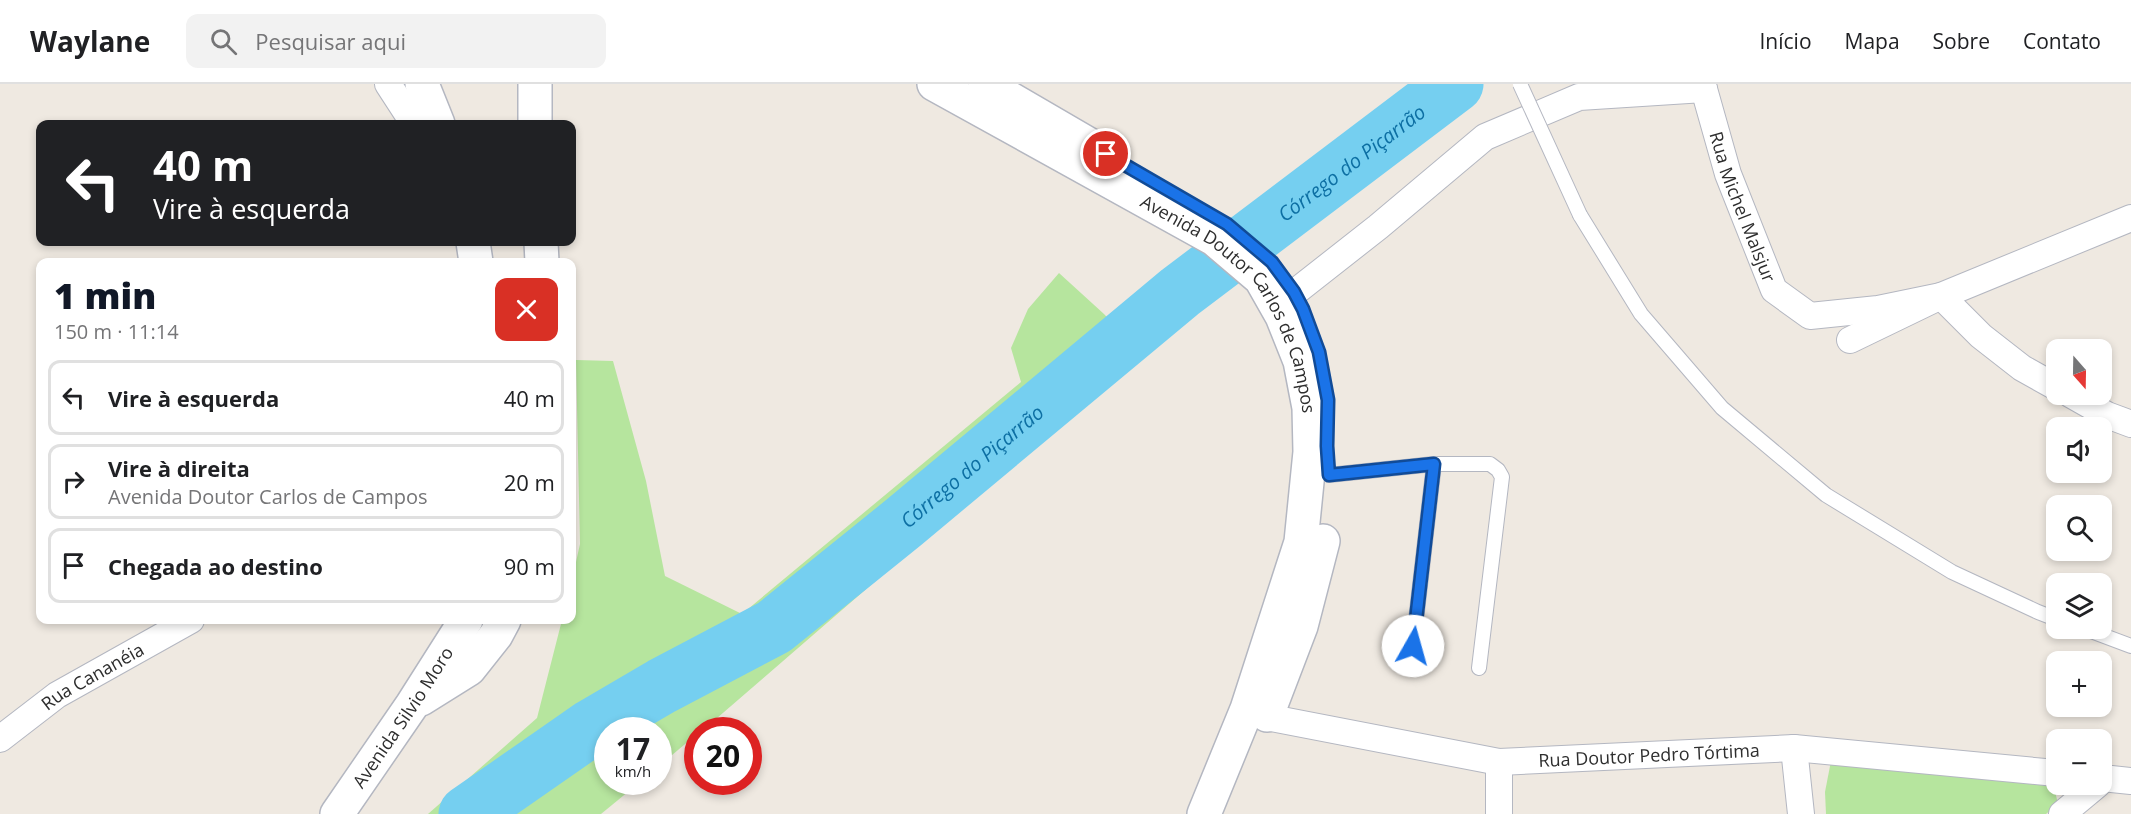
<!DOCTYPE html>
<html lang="pt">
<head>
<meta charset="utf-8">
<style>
	:root { --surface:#fff; --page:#f2f2f2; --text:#202124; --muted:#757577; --line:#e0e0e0; --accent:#111827 }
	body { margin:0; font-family:"Open Sans",sans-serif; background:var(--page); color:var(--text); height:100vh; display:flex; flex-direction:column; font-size:22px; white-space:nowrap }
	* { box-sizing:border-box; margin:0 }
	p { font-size:20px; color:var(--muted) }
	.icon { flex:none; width:33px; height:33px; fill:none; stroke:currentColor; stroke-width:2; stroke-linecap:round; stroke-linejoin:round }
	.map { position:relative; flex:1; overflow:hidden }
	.details { position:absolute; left:36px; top:174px; width:540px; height:366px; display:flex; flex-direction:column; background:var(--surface); border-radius:12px; box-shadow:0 3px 9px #0003 }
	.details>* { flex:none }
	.hud { position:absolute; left:36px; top:36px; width:540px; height:126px; border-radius:12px; box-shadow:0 3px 9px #0003; background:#202124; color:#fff; overflow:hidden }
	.needle { width:39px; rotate:160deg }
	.tools { position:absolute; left:2046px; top:255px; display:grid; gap:12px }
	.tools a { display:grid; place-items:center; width:66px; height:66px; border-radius:12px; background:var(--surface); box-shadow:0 3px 9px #0003; font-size:30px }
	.speed { position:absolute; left:594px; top:633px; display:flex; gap:12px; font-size:30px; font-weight:700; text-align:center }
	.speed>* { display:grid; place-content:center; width:78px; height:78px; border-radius:50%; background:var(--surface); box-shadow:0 3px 9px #0003; line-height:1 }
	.speed small { font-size:15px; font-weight:400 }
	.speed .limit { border:9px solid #d22; background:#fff; color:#111 }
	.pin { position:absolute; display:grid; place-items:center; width:51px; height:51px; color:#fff; margin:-26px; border:3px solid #fff; border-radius:50%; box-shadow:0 2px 6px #0007 }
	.me { position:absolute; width:66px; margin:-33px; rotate:7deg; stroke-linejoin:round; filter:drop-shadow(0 0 4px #0008) }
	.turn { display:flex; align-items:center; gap:21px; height:126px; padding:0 18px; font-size:27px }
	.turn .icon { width:78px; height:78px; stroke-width:2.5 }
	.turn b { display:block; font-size:42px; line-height:51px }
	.round { display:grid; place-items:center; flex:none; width:63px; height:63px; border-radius:12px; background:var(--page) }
	.summary { display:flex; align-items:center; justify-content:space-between; height:102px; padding:0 18px }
	h1 { font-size:36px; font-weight:800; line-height:45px; color:var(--accent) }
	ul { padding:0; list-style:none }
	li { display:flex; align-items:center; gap:18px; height:75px; margin:0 12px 9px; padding:0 6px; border:3px solid var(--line); border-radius:12px }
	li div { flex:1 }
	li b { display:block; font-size:22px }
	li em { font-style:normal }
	header { display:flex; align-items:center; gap:36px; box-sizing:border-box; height:84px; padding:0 30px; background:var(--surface); border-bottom:2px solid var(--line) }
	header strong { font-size:28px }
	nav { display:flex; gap:33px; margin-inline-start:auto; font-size:21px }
	.search { width:420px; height:54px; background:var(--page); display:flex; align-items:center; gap:15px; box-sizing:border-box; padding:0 21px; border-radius:12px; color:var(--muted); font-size:22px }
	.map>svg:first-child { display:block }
	.green { fill:#b6e59e }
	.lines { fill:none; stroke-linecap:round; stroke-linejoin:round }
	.river { stroke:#75cff0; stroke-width:57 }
	.lane-casing { stroke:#b4b7c1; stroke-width:16 }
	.street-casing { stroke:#b4b7c1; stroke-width:28 }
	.secondary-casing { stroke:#b4b7c1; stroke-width:36 }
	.lane { stroke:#fff; stroke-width:14 }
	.street { stroke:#fff; stroke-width:26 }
	.secondary { stroke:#fff; stroke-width:33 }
	.lane-bridge-casing { stroke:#b4b7c1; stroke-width:16; stroke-linecap:butt }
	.lane-bridge { stroke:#fff; stroke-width:14 }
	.route-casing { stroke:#114b97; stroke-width:15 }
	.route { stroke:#1a73e8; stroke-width:10 }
	.labels { text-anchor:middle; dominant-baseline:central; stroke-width:4.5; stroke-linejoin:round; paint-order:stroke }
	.street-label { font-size:18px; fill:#2e2e2e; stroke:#fff }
	.water-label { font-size:20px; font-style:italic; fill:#0d6fa3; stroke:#fff }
</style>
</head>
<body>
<header>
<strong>Waylane</strong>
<div class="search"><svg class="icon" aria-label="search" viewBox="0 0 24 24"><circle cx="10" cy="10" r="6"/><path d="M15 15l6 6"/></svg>Pesquisar aqui</div>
<nav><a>Início</a><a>Mapa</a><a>Sobre</a><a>Contato</a></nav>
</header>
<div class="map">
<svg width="2131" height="730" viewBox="0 0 2131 730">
	<rect width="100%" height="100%" fill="#efe9e1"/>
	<g class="green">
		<path d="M1059,189L1104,230L1140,268L709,641L702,646H698L697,650L659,682L658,646H608V698H640L601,730H428L537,634L562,536H572V496L580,460L576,276L613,277L646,397L665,492L742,530L1021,298L1011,264L1028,225Z"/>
		<path d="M1831,677L2042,698L2055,707L2058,720L2046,730H1826L1825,708Z"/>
	</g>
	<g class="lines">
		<path class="river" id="s1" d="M467,730L592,643L662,602L774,543L903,439L1180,208L1455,0"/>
		<g class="lane-casing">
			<g id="lane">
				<path d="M1580,131L1641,230L1722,324L1826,411L1952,488L2038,528L2056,535"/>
				<path d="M1329,391L1434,380H1490L1498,386L1502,393L1479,584"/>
				<path d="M2083,544L2131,562"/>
				<path d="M1413,562L1434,380"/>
			</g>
		</g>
		<g class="street-casing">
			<g id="street">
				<path d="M388,0L414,40"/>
				<path id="s2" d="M1704,5L1728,90L1774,206L1810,232L1878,225L1941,212L1981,252L2022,284L2056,303"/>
				<path d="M1294,209L1378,143L1485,53L1579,13L1704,5"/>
				<path d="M1850,256L1941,212L2131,134"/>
				<path d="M2070,310L2107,331L2131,340"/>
				<path id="s3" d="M1250,626L1266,633L1499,678L1794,664L2056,689"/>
				<path id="s4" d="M0,655L57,611L191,536"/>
				<path d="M1794,664L1801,730"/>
				<path d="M2102,694L2131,697"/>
				<path d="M1499,730V678"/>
				<path d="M2062,730L2098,700"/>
			</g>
		</g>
		<g class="secondary-casing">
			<g id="secondary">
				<path d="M422,0L438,40"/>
				<path id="s5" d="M934,0L1214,155L1261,195L1282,232L1300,277L1309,324L1310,368L1301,458L1247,625L1204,730"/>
				<path d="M985,0L1107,71"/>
				<path d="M535,40V0"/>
				<path d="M473,158L476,178"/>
				<path d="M541,158L542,178"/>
				<path d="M421,615L469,585L496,551L504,536"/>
				<path d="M1267,631L1301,542L1323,457"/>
				<path id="s6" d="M337,730L412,621L466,536"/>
			</g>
		</g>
		<use href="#lane" class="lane"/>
		<use href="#street" class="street"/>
		<use href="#secondary" class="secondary"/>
		<g class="lane-bridge-casing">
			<path id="lane-bridge" d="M1520,0L1580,131"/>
		</g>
		<use href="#lane-bridge" class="lane-bridge"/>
	</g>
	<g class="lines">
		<g class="route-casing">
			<path id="route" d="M1106,70L1227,140L1272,178L1294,208L1303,225L1319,268L1328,316L1327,362L1329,391L1434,380L1413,562"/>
		</g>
		<use href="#route" class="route"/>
	</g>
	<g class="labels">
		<g class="street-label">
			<text stroke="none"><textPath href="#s2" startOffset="124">Rua Michel Malsjur</textPath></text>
			<text stroke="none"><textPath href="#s5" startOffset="382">Avenida Doutor Carlos de Campos</textPath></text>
			<text stroke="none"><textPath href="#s4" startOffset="112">Rua Cananéia</textPath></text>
			<text stroke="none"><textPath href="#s6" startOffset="117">Avenida Silvio Moro</textPath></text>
			<text stroke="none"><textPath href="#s3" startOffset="405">Rua Doutor Pedro Tórtima</textPath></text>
		</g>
		<g class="water-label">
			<text stroke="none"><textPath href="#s1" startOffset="1101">Córrego do Piçarrão</textPath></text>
			<text stroke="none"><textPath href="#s1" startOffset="615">Córrego do Piçarrão</textPath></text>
		</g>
	</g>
</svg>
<div class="tools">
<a><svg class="needle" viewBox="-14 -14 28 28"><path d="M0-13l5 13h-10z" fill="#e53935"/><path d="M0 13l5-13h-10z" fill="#757577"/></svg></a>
<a><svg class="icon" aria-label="sound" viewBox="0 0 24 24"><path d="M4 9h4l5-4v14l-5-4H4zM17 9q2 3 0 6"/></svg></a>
<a><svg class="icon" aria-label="search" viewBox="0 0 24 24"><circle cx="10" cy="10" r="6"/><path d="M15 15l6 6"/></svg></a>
<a><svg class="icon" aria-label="layers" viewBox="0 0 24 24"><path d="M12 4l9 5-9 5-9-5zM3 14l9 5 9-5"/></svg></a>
<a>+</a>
<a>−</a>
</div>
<div class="speed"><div>17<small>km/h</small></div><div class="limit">20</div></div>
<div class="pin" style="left:1106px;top:70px;background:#d93025"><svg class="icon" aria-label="arrive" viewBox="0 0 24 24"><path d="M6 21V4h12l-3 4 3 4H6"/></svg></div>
<svg class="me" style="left:1413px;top:562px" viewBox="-20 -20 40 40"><circle r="19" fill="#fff"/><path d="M0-13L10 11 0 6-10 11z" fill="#1a73e8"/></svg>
<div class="hud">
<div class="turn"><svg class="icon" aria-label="left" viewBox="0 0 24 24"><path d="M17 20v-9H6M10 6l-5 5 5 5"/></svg><div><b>40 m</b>Vire à esquerda</div></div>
</div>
<section class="details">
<div class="summary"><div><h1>1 min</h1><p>150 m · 11:14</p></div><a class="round" style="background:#d93025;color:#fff"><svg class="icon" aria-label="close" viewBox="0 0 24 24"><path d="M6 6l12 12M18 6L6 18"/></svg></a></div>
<ul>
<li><svg class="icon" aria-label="left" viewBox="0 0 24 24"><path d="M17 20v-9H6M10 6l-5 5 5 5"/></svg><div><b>Vire à esquerda</b></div><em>40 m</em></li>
<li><svg class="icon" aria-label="right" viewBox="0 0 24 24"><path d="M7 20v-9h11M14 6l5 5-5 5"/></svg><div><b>Vire à direita</b><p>Avenida Doutor Carlos de Campos</p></div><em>20 m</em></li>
<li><svg class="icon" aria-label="arrive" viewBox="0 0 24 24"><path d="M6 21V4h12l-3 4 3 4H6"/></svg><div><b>Chegada ao destino</b></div><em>90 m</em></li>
</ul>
</section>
</div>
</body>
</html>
